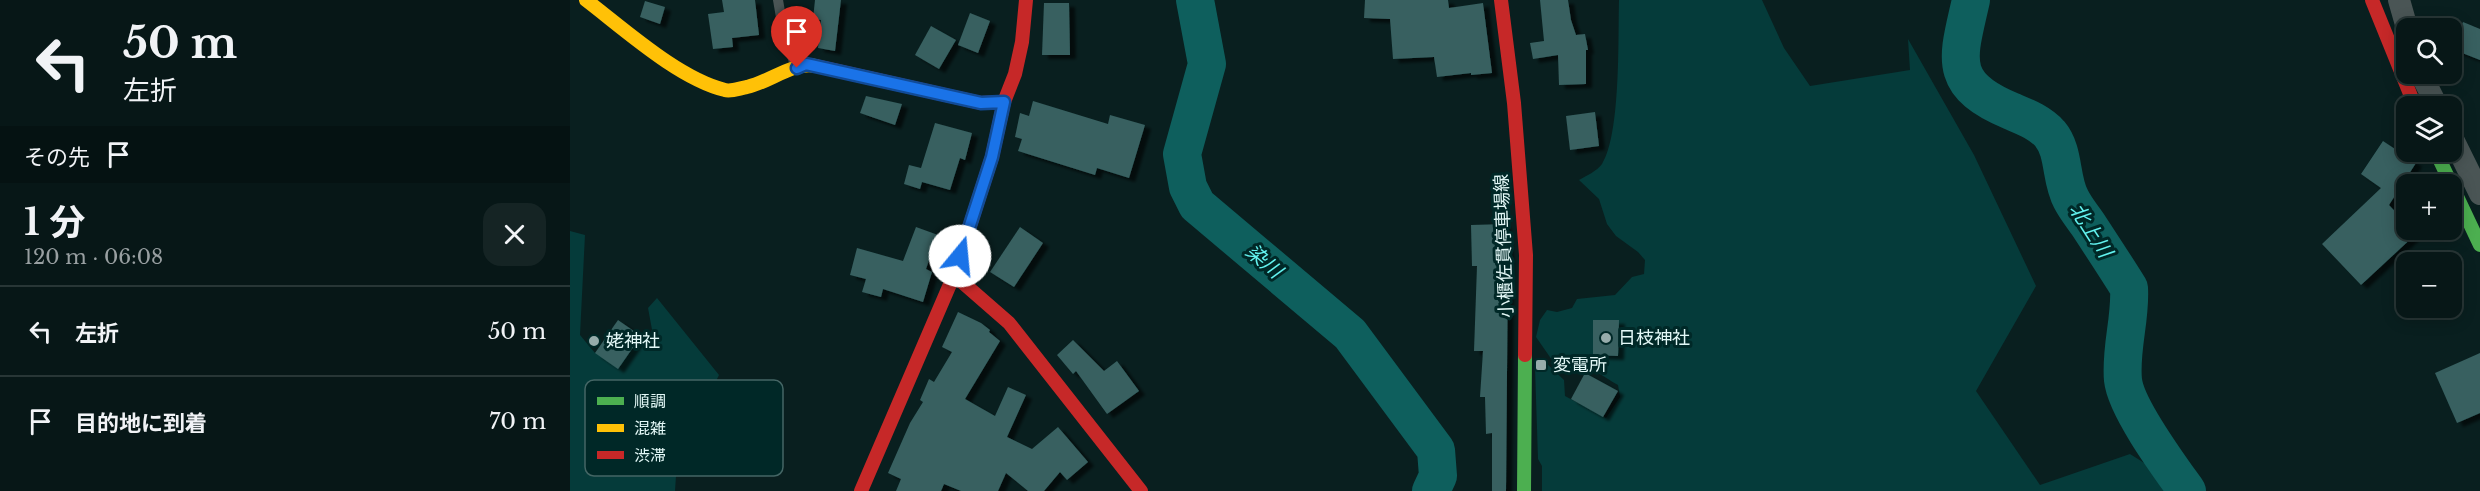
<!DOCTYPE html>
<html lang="ja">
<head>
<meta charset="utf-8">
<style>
	:root { --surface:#071717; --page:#152424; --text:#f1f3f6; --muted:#989fa1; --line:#283636 }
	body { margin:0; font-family:"Libre Baskerville","Noto Sans JP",serif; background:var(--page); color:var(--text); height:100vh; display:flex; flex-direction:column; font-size:22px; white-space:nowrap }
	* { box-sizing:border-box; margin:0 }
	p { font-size:20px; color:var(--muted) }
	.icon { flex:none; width:33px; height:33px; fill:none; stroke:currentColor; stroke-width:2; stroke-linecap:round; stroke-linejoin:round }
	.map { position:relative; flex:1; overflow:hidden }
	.sheet { display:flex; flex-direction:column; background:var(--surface); width:570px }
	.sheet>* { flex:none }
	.hud { background:#071717; color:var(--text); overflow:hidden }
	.buttons { position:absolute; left:1826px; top:18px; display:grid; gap:12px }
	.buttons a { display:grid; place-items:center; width:66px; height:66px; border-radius:12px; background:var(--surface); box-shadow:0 3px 15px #0003,0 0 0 2px var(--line); font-size:30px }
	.pin { position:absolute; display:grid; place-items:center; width:51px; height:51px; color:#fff; margin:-62px -26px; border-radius:50% 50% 50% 0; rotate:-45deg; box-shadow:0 0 6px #0007 }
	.pin .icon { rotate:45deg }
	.me { position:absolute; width:66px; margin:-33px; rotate:17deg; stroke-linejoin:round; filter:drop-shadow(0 0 4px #0008) }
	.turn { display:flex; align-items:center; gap:21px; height:126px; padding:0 24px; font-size:27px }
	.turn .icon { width:78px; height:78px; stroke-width:2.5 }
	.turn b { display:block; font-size:42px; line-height:51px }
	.then { display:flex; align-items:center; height:57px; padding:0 24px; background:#0003; gap:12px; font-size:22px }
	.round { display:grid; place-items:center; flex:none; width:63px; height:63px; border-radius:18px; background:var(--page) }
	.headline { display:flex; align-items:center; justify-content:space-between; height:102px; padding:0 24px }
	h1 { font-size:36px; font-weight:700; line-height:45px }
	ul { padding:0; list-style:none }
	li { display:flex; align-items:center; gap:18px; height:90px; padding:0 24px; border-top:2px solid var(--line) }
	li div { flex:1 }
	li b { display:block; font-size:22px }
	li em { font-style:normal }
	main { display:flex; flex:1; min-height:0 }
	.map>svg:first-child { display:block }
	.green { fill:#053b3a }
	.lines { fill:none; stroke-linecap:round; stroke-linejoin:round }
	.river { stroke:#0e5f5d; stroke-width:38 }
	.building { fill:#376060; filter:url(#shadow) }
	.lane { stroke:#4a5555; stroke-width:10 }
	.street { stroke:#4a5555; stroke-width:22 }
	.fast { stroke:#4caf50; stroke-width:14 }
	.slow { stroke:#ffc107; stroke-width:14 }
	.jam { stroke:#c62828; stroke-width:14 }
	.route-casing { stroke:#114b97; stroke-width:15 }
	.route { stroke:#1a73e8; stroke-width:10 }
	.poi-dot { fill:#97acab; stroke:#002827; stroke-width:2 }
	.labels { text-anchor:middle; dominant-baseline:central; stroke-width:6; stroke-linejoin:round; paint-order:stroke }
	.street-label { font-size:18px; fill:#e3f8f7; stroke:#002827 }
	.poi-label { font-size:18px; fill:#e3f8f7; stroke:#002827; text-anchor:start }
	.water-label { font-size:20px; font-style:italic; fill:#62f3f0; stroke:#002827 }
	.key { fill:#002827; stroke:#446665; stroke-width:1.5 }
	.key-label { font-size:16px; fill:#e3f8f7 }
</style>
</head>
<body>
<main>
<section class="sheet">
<div class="hud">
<div class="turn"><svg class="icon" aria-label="left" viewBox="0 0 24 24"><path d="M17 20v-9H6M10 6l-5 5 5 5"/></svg><div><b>50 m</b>左折</div></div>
<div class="then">その先<svg class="icon" aria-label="arrive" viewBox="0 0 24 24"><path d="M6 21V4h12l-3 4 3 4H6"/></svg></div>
</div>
<div class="headline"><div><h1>1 分</h1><p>120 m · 06:08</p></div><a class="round"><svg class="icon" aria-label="close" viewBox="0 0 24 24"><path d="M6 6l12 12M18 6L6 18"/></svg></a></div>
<ul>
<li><svg class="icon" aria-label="left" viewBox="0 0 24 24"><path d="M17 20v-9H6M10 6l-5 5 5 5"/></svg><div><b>左折</b></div><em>50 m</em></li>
<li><svg class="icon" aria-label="arrive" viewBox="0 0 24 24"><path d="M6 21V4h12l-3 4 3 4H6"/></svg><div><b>目的地に到着</b></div><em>70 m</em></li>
</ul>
</section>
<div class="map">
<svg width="1910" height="491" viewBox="0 0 1910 491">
	<defs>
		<filter id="shadow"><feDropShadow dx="6" dy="4" stdDeviation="1.5" flood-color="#0009"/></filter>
	</defs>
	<rect width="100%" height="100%" fill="#091f1f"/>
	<g class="green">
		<path d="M1049,0H1192L1214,48L1240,86L1340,70L1338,39L1404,155L1466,286L1406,391L1470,485L1560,454L1587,471L1594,491H972V466L968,459L965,368L976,363L994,380L995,396L1036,418L1050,397L1048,385C1029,374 1017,362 995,370L982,360L966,337L970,320L977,310L987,312L1002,308L1007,299L1045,295L1062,277L1074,274L1075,260L1068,252L1046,236L1037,224L1029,199L1009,180C1016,176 1027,171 1032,164C1051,134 1048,38 1049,0Z"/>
		<path d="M0,231L15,235L10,335L25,353L71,336L76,341L83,335L78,308L87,298L149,375L107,460L105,491H0Z"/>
	</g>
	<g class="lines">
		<g class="river">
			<path d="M625,0L637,64L612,154L618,187L627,205L780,334L866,450L868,476L861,491"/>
			<path d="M1401,0C1388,58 1376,84 1441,111C1455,117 1469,122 1480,134C1495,152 1490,179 1501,199C1506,209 1513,217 1519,226C1532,246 1546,267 1559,288C1561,318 1550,349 1553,380C1556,408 1599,466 1617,491"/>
		</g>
	</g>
	<g class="building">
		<path d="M152,0H185L189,35L162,38L163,47L143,49L138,14L154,12Z"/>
		<path d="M245,0H271L265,51L248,48L251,20L243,19Z"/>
		<path d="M795,0H878L879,8L913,3L922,73L901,75V73L867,77L864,57L823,59L820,19L794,18Z"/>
		<path d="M970,0H998L1001,20L1006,35L1015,34L1018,50H1016V84L989,85L988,55L963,59L960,43L974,41Z"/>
		<path d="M75,1L95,7L90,24L70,17Z"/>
		<path d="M474,3H499L500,55H472Z"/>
		<path d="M400,13L420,21L408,53L388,45Z"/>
		<path d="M1893,22L1910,29V60L1882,49Z"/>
		<path d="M361,26L386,40L369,69L345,55Z"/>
		<path d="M296,96L332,104L325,125L290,113Z"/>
		<path d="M463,101L538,124L540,115L575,125L559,178L527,168L525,175L448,151L452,139L445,137L450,113L459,116Z"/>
		<path d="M1025,112L1029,146L1000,150L996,116Z"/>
		<path d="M365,123L402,133L395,160L390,158L380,190L352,182L350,189L334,184L339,165L351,168Z"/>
		<path d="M1813,141L1846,163L1819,205L1836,223V230H1842L1846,234L1791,285L1752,244L1811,188L1791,174Z"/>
		<path d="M935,224L938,256L936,491H922V433L916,434L915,397H910L913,351H904L907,266H902L901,225Z"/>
		<path d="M346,227L368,235L356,269L362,272L353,302L313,289L311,297L292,292L296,279L280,275L287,248L333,261Z"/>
		<path d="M450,227L473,243L444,287L420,272Z"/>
		<path d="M388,312L411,323L420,330L419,332L430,341L395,399L425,416L438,387L456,395L437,437L462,449L488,427L518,462L497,480L490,472L474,491H458L436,473L428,491H391L374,484L371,491H326L331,479L318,473L340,423L353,402L350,400L359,379L364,382L382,352L372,347Z"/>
		<path d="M48,320L71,336L48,369L25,353Z"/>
		<path d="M1023,320H1049L1048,356L1023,355Z"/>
		<path d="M503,340L534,371L547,361L569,391L537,414L506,371L503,374L487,355Z"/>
		<path d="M1910,353V413L1887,423L1865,373Z"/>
		<path d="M1015,373L1048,391L1033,417L1001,399Z"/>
	</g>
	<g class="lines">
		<path class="lane" d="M208,0L213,29L225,65"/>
		<g class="street">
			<path d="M1829,0L1837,28"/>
			<path d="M1851,74L1867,106"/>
			<path d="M1881,135L1910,194"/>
		</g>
		<g class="fast">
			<path d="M1866,152L1910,245"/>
			<path d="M954,491L955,355"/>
		</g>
		<path class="slow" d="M16,0C54,29 109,79 155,90C161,92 170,88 177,87C200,82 224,61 246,66"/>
		<g class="jam">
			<path d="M931,0L944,103L956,255L955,355"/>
			<path d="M1802,0L1845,106"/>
			<path d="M246,66L411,103L434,102"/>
			<path d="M384,275L439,323L571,491"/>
			<path d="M291,491L384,275L422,157L434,102L445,74L452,42L456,0"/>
		</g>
	</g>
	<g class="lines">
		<g class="route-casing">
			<path id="route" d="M227,68L236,64L411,103L434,102L422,157L390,256"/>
		</g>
		<use href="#route" class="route"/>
	</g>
	<g class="poi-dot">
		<circle cx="1036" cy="338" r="6"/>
		<circle cx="24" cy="341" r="6"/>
		<rect x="965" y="359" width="12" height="12" rx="3"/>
	</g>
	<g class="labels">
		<g class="street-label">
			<text transform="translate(934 246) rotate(-92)">小櫃佐貫停車場線</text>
		</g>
		<g class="poi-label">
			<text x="1048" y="338">日枝神社</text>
			<text x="36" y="341">姥神社</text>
			<text x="983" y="365">変電所</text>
		</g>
		<g class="water-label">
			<text transform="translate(1521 230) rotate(57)">北上川</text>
			<text transform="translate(694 261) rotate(40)">染川</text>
		</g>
	</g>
	<rect x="15" y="380" width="198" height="96" rx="9" class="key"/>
	<rect x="27" y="397" width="27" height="8" fill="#4caf50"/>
	<rect x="27" y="424" width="27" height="8" fill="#ffc107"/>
	<rect x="27" y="451" width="27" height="8" fill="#c62828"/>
	<g class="key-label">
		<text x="64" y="407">順調</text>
		<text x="64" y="434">混雑</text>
		<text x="64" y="461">渋滞</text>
	</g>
</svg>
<div class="buttons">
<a><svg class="icon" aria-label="search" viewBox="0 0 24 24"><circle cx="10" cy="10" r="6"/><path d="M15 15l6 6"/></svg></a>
<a><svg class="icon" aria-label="layers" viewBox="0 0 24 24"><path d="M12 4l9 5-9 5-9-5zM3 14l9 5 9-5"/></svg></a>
<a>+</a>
<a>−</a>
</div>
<div class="pin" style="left:227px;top:68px;background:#d93025"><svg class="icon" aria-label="arrive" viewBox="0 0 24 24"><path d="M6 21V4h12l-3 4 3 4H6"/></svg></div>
<svg class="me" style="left:390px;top:256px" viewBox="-20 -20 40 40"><circle r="19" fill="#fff"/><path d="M0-13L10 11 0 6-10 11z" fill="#1a73e8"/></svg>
</div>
</main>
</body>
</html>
